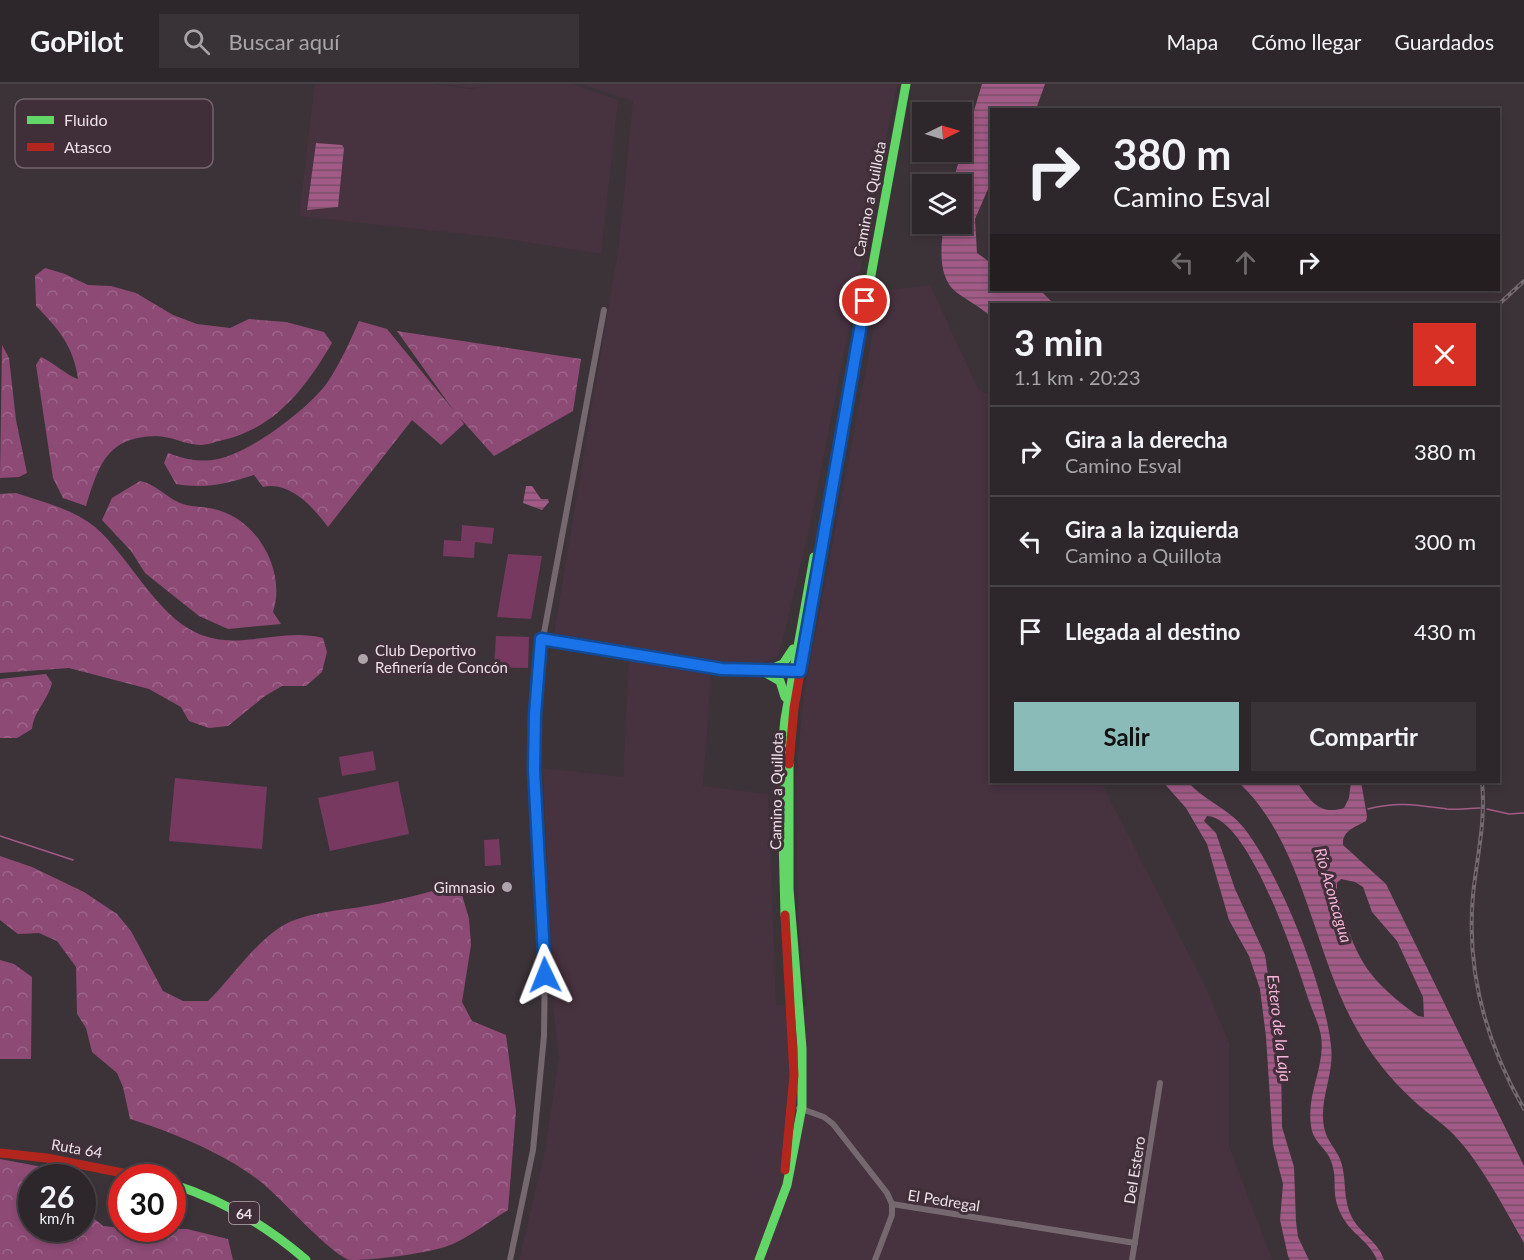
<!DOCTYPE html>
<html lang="es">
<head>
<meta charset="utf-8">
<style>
	:root { --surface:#2d262a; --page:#393236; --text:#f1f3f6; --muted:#a7a5a8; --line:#484347; --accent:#8bbbb9 }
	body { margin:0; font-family:Lato,sans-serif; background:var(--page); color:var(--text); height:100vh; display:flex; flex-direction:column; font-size:22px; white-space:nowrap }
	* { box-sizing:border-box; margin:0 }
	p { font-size:20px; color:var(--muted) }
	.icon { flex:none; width:33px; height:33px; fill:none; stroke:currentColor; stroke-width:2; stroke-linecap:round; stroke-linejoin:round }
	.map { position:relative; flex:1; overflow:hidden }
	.sheet { position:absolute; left:990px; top:219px; width:510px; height:480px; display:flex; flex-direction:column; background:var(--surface); border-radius:0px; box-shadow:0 3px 9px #0003,0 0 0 2px var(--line) }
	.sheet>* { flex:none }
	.hud { position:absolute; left:990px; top:24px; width:510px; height:183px; border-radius:0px; box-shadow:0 3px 9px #0003,0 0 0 2px var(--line); background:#2d262a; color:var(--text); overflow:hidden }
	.needle { width:39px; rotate:85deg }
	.tools { position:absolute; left:912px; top:18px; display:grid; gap:12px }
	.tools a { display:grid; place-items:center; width:60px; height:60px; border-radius:0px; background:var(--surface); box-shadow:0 3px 9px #0003,0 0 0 2px var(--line); font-size:30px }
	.speed { position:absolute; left:18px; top:1080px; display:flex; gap:12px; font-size:30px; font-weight:700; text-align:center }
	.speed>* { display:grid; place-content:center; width:78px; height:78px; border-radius:50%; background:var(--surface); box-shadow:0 3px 9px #0003,0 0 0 2px var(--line); line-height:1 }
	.speed small { font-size:15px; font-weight:400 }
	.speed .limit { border:9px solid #d22; background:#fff; color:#111 }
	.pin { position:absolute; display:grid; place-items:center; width:51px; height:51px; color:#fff; margin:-26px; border:3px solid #fff; border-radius:50%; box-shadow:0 2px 6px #0007 }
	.me { position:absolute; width:66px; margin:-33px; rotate:358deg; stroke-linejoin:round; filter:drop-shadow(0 0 4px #0008) }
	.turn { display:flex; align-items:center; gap:21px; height:126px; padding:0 24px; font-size:27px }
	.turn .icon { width:78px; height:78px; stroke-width:2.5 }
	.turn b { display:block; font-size:42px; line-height:51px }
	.lanes { display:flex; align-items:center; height:57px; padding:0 24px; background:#0003; justify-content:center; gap:30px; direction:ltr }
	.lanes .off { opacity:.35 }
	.round { display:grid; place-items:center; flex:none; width:63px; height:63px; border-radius:0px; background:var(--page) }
	.head { display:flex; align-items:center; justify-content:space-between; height:102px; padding:0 24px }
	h1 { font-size:36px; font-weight:700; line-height:45px }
	.button { display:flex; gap:12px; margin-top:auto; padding:12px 24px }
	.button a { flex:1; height:69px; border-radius:0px; background:var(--accent); color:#111; font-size:24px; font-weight:700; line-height:69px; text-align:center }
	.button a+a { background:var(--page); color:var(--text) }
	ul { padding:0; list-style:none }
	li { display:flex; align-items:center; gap:18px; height:90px; padding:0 24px; border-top:2px solid var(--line) }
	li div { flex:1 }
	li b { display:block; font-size:22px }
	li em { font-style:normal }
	header { display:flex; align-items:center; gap:36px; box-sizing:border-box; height:84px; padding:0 30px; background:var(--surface); border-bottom:2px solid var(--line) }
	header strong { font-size:28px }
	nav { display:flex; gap:33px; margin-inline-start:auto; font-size:21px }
	.search { width:420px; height:54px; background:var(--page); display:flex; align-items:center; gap:15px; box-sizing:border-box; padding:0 21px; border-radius:0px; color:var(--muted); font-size:22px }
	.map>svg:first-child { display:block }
	.built { fill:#47323f }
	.forest { fill:url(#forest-crowns) }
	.pitch { fill:#783961 }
	.water { fill:url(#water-rules); fill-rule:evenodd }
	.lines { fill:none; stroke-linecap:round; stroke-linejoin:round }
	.stream { stroke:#a25a86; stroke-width:1.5 }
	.street { stroke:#75696f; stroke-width:6 }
	.fast { stroke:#63d668; stroke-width:9 }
	.jam { stroke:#b3261e; stroke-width:9 }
	.rail-casing { stroke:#736a6f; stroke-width:4 }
	.rail { stroke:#402f39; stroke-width:1.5; stroke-dasharray:4.5; stroke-linecap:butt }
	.route-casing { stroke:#114b97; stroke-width:15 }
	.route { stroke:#1a73e8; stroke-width:10 }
	.poi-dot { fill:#aea4aa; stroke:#402f39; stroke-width:2 }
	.labels { text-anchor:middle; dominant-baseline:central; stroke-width:6; stroke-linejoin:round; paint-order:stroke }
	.shield { fill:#402f39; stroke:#b8acb3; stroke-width:1.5 }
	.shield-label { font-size:14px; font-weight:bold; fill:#ece1e7 }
	.street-label { font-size:15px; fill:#ece1e7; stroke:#402f39 }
	.poi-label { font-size:15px; fill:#ece1e7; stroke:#402f39; text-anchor:start }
	.water-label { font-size:16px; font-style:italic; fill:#f5b4da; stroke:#402f39 }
	.key { fill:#402f39; stroke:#74646d; stroke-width:1.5 }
	.key-label { font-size:16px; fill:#ece1e7 }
</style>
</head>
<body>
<header>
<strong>GoPilot</strong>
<div class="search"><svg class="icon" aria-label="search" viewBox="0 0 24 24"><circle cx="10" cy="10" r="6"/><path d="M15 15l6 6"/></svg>Buscar aquí</div>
<nav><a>Mapa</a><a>Cómo llegar</a><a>Guardados</a></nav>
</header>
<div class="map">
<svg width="1524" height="1176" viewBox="0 0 1524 1176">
	<defs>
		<pattern id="forest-crowns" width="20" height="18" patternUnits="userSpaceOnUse" patternTransform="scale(1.5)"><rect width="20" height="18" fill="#8d4a75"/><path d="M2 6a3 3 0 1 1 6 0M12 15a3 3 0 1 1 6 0" fill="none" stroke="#9d6489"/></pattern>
		<pattern id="water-rules" width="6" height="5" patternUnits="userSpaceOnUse" patternTransform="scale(1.5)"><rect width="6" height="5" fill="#a25a86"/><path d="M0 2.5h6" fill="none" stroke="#795069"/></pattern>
	</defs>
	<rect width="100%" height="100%" fill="#3c3338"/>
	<g class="built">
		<path d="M315,0H434L470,5L489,2L470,4L442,0H573L618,16L601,170L501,154L299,132Z"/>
		<path d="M582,0H897L811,436L782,559L778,572L762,579H722L554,549L619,161L633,17Z"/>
		<path d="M930,201L979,307L991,311L992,698H1101L1206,904L1229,959V1062L1272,1176H519L544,1072L559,974L554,929L543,684L623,693L629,576L711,589L703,702L768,710L776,921L807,922L798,835L796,693L804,609L881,207Z"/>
	</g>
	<g class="forest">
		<path d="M45,184L65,190L88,201L111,202L136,209L173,231L197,240L230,244L249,235L286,238L324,248L332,259C306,303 276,344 223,356C217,357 208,361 201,361C186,361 171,352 156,352C106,353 99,382 86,422L63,414L53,394L36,281L41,273C54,279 68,292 78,295C74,263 58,244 36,222L35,192Z"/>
		<path d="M359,237L387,245L454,327L397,247L581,275L573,327L494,372L459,333L464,340L441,361L412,336L328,443C313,423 290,397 263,403L254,391C226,400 205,405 176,400L164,379L168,369C184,375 200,379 218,375C250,369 308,325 327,299C340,280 350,257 359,237Z"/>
		<path d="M2,261L9,274L16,336L27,389L19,393L0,394Z"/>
		<path d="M140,397C156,400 164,412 180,419C192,424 208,422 221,427C260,440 286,489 273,528L281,540L228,545L199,532L145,489L131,467L102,436L112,414Z"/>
		<path d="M16,409C43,418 73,425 95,443C129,472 155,530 197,549C238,568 280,543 323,554L327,568L322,588L306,602H282L265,612L228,642L209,644L189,637L181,623L149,605L69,584L0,589V410Z"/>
		<path d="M46,590L52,599C48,616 34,627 32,645L17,654H0V595Z"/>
		<path d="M0,772L32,783L84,808L117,830L131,847L163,907L183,917H208C233,893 252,861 282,842C306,828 339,827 366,822C397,817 428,808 459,800L469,835L471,861L462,918L472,937L506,951L516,1027L508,1126C489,1137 467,1156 445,1163C421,1170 375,1176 350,1176C331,1171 280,1113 261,1098C224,1069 174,1049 130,1035L123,1003L117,989L92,968L86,944L77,930L76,883L57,857L39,849L18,850L0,836Z"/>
		<path d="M0,876L14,880L32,893L31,975H0Z"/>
		<path d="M0,1075L85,1091L83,1099L82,1094H32V1144H82L83,1125L103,1142L122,1144L187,1145L228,1155L233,1176H0Z"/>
	</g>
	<g class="pitch">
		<path d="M462,441L494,444L492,460L475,458L474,474L443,472L444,456L461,457Z"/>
		<path d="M508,470L542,472L531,535L497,533Z"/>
		<path d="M496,552L529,553L528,584L494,583Z"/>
		<path d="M373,667L376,686L342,692L339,673Z"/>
		<path d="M175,694L267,703L262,765L169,757Z"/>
		<path d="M398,697L409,750L330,767L318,714Z"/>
		<path d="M499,755L501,781L485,782L484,756Z"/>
	</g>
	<g class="water">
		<path d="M982,0H1045L1036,25L992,26L991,98L975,135L977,169L991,179L992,206H1040L1054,220H992L991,233C981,223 968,217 956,208C937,193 941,160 944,140H962V100H952Z"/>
		<path d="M316,59L342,61L344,64L338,123L307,126Z"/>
		<path d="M526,402H532L541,415H548L549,418L542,426L523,419Z"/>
		<path d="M1163,698H1188C1206,718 1228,724 1244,744C1280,790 1325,903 1331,962C1335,991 1317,1018 1325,1047C1328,1058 1336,1065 1340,1075C1348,1096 1341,1115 1354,1137C1363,1151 1379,1159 1384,1176H1377C1370,1158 1353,1151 1343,1134C1329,1109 1339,1098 1331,1077C1327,1065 1315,1059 1312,1047C1304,1012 1326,984 1321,952C1319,939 1312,927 1308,914C1296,877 1249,733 1207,732L1204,737L1216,749L1235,805L1265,871L1281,977L1282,1043L1294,1083L1296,1138L1298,1153L1309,1176H1290L1288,1172L1280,1136L1283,1100L1273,1061L1266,953L1260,905L1249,872L1229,836L1207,760L1186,724Z"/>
		<path d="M1238,698H1297C1310,716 1319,732 1344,724L1349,714L1351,698H1361L1367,732L1366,737C1356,743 1342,746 1343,761L1386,800L1524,1082V1159C1506,1127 1480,1078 1455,1052C1443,1039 1427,1029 1414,1017C1391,996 1369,969 1355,942C1313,867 1303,757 1238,698ZM1341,795L1355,798L1363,803L1372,828L1397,857L1423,913L1424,933L1418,932C1362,891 1355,872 1337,807V799Z"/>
	</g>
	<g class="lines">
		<g class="stream">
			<path d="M1368,725C1397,717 1418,721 1447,725C1457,726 1469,724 1480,724"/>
			<path d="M1487,725L1509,730L1524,729"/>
			<path d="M0,752L73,776"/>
		</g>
		<g class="street">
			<path d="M541,555L722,585L796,587"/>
			<path d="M799,1024L824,1033L833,1040L887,1109L892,1120V1131L875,1176"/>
			<path d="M892,1120L1135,1159"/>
			<path d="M510,1176L533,1066L544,952L545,874L534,686L538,581L604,226"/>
			<path d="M1132,1176L1160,999"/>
		</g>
		<g class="fast">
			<path d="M826,437L906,0"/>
			<path d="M764,588L783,580L793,565"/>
			<path d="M764,588L780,597L785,613"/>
			<path d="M785,831L781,674L785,635L814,473"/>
			<path d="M172,1100C223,1116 266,1141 306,1176"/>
			<path d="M759,1176L787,1101L802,1023V964L789,805V680"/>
		</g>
		<g class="jam">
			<path d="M789,680L794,624L826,437"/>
			<path d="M0,1069L47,1074L148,1094"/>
			<path d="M785,1086L794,991L785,831"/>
		</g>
		<g class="rail-casing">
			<g id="rail">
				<path d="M1498,221L1524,197"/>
				<path d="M1482,698C1486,737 1477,772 1473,811C1466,888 1486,959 1524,1025"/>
			</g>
		</g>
		<use href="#rail" class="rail"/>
	</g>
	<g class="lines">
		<g class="route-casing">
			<path id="route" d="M545,891L534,686L535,630L541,555L722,585L800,587L865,217"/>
		</g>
		<use href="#route" class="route"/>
	</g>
	<g class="poi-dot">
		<circle cx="363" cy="575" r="6"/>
		<circle cx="507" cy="803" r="6"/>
	</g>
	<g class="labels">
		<rect class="shield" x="229" y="1118" width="30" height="22" rx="4.5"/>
		<g class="shield-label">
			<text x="244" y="1129">64</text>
		</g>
		<g class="street-label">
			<text transform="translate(869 115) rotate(-79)">Camino a Quillota</text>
			<text transform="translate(776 707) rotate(-89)">Camino a Quillota</text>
			<text transform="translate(77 1064) rotate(10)">Ruta 64</text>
			<text transform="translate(1134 1086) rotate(-81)">Del Estero</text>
			<text transform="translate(944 1116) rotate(9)">El Pedregal</text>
		</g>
		<g class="poi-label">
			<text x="375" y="566">Club Deportivo<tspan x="375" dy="17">Refinería de Concón</tspan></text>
			<text x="495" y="803" text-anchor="end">Gimnasio</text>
		</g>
		<g class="water-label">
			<text transform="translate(1334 811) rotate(74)">Río Aconcagua</text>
			<text transform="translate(1280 944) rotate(83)">Estero de la Laja</text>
		</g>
	</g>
	<rect x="15" y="15" width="198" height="69" rx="9" class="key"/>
	<rect x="27" y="32" width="27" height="8" fill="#63d668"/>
	<rect x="27" y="59" width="27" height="8" fill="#b3261e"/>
	<g class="key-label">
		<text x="64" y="42">Fluido</text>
		<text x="64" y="69">Atasco</text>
	</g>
</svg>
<div class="tools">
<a><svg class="needle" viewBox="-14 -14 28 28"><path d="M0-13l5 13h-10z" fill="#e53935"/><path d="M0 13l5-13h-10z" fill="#a7a5a8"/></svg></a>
<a><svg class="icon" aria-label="layers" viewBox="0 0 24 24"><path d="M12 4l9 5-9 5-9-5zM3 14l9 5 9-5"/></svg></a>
</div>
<div class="speed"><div>26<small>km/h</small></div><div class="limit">30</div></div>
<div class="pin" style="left:865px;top:217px;background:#d93025"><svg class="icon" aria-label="arrive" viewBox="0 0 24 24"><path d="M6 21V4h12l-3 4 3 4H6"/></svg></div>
<svg class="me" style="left:545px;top:891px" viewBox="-20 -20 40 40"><path d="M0-17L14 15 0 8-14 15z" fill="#1a73e8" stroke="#fff" stroke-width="4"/></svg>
<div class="hud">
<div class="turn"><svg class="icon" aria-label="right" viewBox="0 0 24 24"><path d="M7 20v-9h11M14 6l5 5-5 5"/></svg><div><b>380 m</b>Camino Esval</div></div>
<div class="lanes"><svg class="icon off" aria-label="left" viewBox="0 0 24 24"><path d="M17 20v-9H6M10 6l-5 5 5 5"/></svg><svg class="icon off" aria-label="ahead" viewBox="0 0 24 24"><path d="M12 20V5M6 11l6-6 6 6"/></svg><svg class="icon" aria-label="right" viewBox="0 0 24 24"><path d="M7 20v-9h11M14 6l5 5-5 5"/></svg></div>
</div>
<section class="sheet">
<div class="head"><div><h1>3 min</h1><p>1.1 km · 20:23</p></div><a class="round" style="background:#d93025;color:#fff"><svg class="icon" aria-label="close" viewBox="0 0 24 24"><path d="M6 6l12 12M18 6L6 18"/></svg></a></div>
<ul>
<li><svg class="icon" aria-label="right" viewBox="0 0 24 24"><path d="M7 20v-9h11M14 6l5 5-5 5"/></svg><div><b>Gira a la derecha</b><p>Camino Esval</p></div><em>380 m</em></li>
<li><svg class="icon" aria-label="left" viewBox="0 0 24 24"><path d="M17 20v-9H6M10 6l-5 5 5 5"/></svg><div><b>Gira a la izquierda</b><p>Camino a Quillota</p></div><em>300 m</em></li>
<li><svg class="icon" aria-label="arrive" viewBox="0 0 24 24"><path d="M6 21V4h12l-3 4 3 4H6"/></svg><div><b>Llegada al destino</b></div><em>430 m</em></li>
</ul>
<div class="button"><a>Salir</a><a>Compartir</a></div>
</section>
</div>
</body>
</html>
